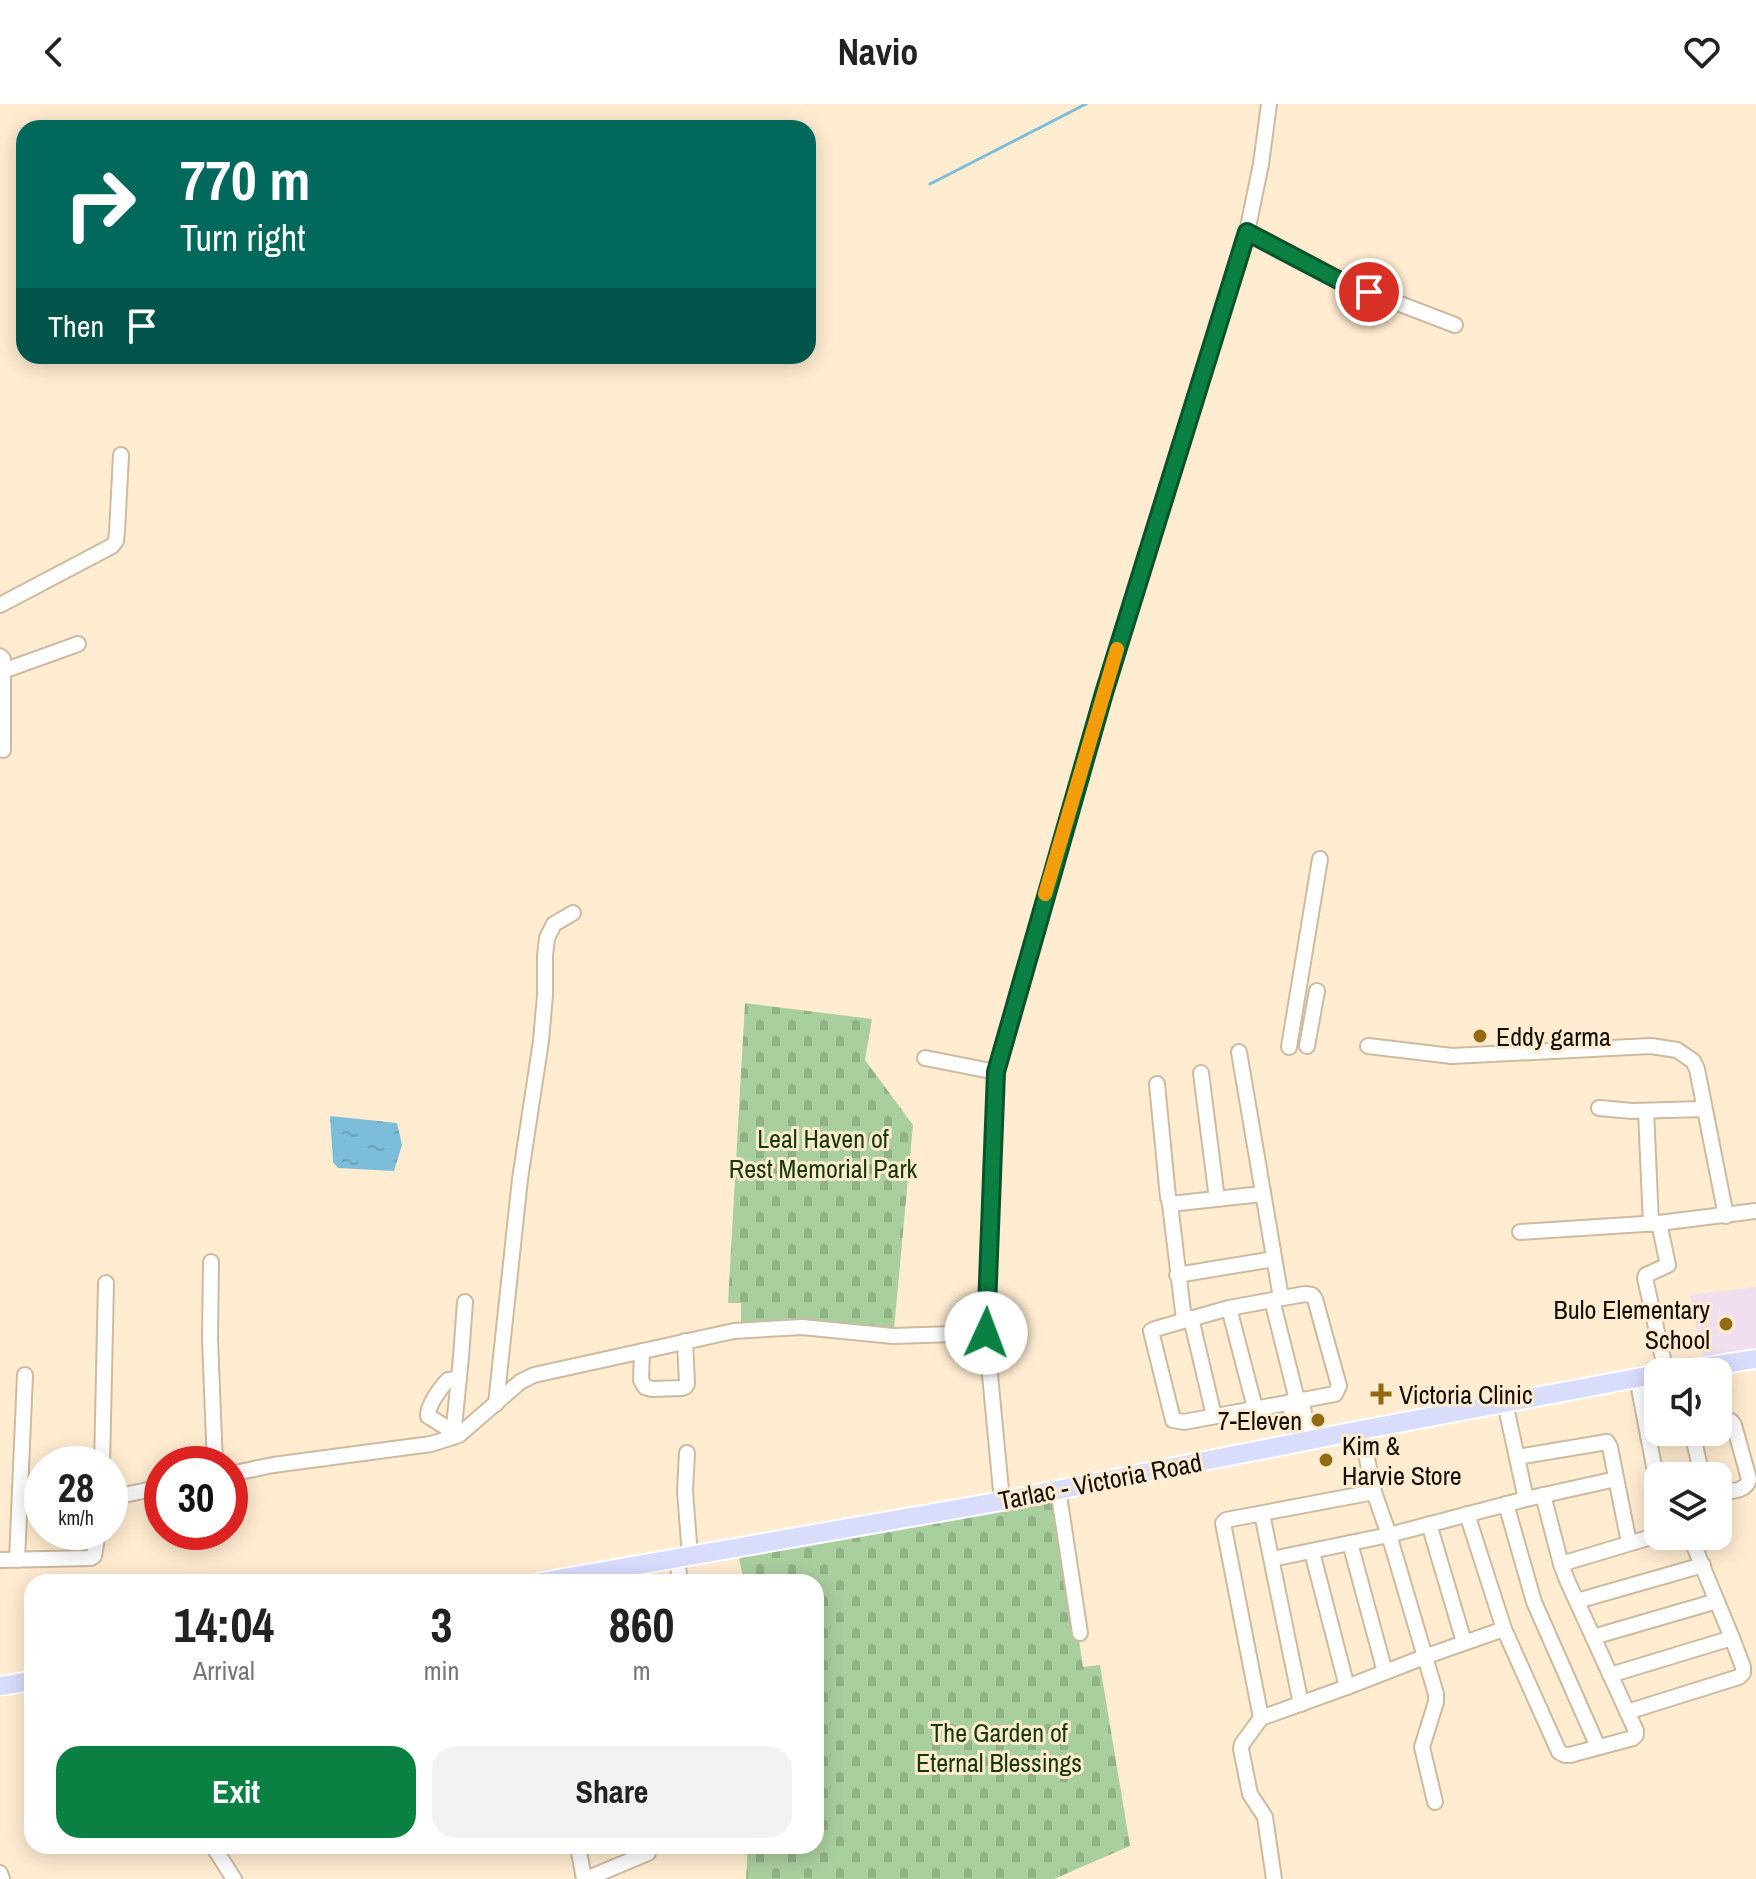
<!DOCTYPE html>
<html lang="en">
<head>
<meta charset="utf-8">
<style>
	:root { --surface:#fff; --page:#f2f2f2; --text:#222; --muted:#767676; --accent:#0b8043 }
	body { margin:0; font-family:"Archivo Narrow",sans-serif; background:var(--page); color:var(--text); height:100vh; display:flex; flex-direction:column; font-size:30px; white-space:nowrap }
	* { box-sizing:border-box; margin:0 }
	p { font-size:26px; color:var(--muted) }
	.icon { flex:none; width:44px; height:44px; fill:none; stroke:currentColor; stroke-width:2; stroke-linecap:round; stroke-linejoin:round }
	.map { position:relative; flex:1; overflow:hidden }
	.sheet { position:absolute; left:24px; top:1470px; width:800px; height:280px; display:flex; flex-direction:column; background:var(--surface); border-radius:24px; box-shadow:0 4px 20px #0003 }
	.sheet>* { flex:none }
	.top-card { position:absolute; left:16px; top:16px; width:800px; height:244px; border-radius:24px; box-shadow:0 4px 20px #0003; background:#00695c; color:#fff; overflow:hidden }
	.fabs { position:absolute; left:1644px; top:1254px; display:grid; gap:16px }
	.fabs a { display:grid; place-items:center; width:88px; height:88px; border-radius:16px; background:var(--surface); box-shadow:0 4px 20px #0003; font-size:40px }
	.speed { position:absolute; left:24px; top:1342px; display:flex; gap:16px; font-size:40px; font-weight:700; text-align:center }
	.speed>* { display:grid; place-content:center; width:104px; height:104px; border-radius:50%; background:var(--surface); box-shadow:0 4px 20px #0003; line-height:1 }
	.speed small { font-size:20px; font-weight:400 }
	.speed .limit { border:12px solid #d22; background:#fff; color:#111 }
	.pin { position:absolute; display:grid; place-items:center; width:68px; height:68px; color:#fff; margin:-34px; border:4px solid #fff; border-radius:50%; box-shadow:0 2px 8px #0007 }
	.me { position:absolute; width:88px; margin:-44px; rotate:2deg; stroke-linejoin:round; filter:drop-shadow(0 0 6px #0008) }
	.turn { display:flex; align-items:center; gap:28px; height:168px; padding:0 32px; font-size:36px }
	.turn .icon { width:104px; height:104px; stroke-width:2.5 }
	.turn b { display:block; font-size:56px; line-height:68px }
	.then { display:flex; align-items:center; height:76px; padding:0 32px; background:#0003; gap:16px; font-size:30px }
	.eta { display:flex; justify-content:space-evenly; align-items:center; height:136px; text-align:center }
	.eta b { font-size:48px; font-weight:700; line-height:56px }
	.cta { display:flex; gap:16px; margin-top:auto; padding:16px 32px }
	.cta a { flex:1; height:92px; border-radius:24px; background:var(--accent); color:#fff; font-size:32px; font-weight:700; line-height:92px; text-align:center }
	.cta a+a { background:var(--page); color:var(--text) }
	header { display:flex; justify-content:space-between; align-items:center; height:104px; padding:0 32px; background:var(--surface); font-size:36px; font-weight:700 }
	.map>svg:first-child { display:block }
	.education { fill:#f1dfef }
	.cemetery { fill:url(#cemetery-stones) }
	.water { fill:url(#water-ripples) }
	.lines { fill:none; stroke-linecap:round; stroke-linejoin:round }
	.stream { stroke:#7cbed9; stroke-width:3 }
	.minor-casing { stroke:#ccbba0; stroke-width:18 }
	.major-casing { stroke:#fff; stroke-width:22 }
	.minor { stroke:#fff; stroke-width:14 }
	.major { stroke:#d9dcfb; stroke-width:18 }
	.route-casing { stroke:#07532c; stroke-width:20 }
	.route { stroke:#0b8043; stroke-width:14 }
	.slow { stroke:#f59e0b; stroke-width:14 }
	.poi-dot { fill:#926a12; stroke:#ffecd1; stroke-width:3 }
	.labels { text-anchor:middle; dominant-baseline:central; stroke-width:6; stroke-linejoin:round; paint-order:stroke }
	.poi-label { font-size:26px; fill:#140e05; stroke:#ffecd1; text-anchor:start }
	.park-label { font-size:26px; fill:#163908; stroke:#ffecd1 }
	.street-label { font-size:26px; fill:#140e05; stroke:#ffecd1 }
</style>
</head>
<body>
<header><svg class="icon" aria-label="back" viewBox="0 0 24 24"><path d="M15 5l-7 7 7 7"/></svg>Navio<svg class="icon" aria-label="heart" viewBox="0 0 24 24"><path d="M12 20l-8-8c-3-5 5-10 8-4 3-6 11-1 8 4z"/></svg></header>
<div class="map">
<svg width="1756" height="1775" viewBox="0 0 1756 1775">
	<defs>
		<pattern id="cemetery-stones" width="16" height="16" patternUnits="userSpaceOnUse" patternTransform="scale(2)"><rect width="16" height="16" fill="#aacf9f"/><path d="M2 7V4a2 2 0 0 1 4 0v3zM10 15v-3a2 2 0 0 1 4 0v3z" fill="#91b187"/></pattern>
		<pattern id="water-ripples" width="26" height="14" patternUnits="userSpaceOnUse" patternTransform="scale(2)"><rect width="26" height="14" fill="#7cbed9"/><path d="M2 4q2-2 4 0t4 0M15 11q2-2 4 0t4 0" fill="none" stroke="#6aa2b9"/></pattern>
	</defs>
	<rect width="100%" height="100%" fill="#ffecd1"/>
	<path class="education" d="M1756,1183V1249L1703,1257L1690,1191Z"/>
	<g class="cemetery">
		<path d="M745,899L872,915L865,956L913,1021L894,1225L802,1219L741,1222V1199H728Z"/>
		<path d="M1058,1394L1083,1563L1100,1561L1130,1742L1054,1775H746L748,1742H816V1478H744L739,1454L811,1437Z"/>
	</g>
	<path class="water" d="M330,1012L397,1019L402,1041L394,1067L338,1064L333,1058Z"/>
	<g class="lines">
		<path class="stream" d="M930,80L1086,0"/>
		<g class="minor-casing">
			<g id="minor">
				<path d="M1247,128L1340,177L1455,221"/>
				<path d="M0,501L112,442L116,437L117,428L121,351"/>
				<path d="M0,552L3,555V646"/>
				<path d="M3,567L78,540"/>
				<path d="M1307,942L1317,887"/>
				<path d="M1368,942L1452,952L1651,942L1677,946L1693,957L1697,965L1726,1112"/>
				<path d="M1289,943L1320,755"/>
				<path d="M1239,948L1281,1194"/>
				<path d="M925,954L996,968"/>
				<path d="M1201,969L1217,1095"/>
				<path d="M1157,980L1168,1093L1170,1100L1184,1216"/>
				<path d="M1599,1004L1632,1007L1704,1005"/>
				<path d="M1646,1007L1651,1120"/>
				<path d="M1170,1100L1262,1090"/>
				<path d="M1659,1119L1668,1161L1646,1171L1645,1174L1666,1268"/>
				<path d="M1520,1128L1659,1119L1756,1107"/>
				<path d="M211,1158L210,1236L215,1360"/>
				<path d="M1177,1171L1274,1155"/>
				<path d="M1305,1190L1312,1191L1315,1195L1339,1282L1335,1290L1184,1318L1173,1316L1151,1227L1155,1225L1229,1204Z"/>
				<path d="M1272,1196L1297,1296"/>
				<path d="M1229,1204L1255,1304"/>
				<path d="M1191,1214L1214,1312"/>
				<path d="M642,1247L641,1276L645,1283L652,1285L681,1284L685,1283L687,1280L685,1237"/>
				<path d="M1637,1274L1658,1383"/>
				<path d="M1301,1295L1310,1336"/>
				<path d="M1289,1298L1298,1338"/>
				<path d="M1505,1299L1526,1395"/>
				<path d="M496,1300L520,1075L541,937L545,891V852L547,834L554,820L573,809"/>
				<path d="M1718,1317H1731L1734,1321L1749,1375C1747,1388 1729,1387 1718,1389"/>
				<path d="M454,1326L444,1322L428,1312C427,1302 441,1283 448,1276L459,1275"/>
				<path d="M1361,1326L1374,1388L1389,1431L1436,1590V1598L1422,1643L1435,1698"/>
				<path d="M1692,1328L1702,1372"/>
				<path d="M1648,1332L1669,1328"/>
				<path d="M453,1333L461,1253L465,1198"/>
				<path d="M687,1349L685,1387L690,1452"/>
				<path d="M1517,1353L1607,1338L1610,1343L1629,1439"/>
				<path d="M102,1360L106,1179"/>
				<path d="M230,1370L273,1361L431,1340L453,1333L459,1331L520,1278L534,1271L734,1227L802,1223L893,1232L986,1229"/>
				<path d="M1058,1385L1080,1529"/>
				<path d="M110,1394L162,1383"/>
				<path d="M1002,1397L986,1229L996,968L1104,589L1247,128L1261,60L1269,0"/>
				<path d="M1506,1400L1534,1498L1598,1643"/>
				<path d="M1262,1410L1301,1600"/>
				<path d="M1467,1410L1504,1525L1559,1648L1565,1651H1570L1633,1634L1636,1631V1627L1567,1476L1561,1460L1543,1391"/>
				<path d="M1429,1420L1464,1538"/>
				<path d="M1350,1439L1385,1568"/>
				<path d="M1312,1448L1347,1583"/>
				<path d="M677,1454L680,1478"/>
				<path d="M1272,1455L1389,1431L1526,1395L1616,1375"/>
				<path d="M0,1456L91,1454L94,1452L98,1428"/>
				<path d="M17,1456L25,1271"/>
				<path d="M1561,1460L1658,1431"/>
				<path d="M1577,1497L1703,1461"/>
				<path d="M1593,1533L1717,1497"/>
				<path d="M1610,1571L1732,1534"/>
				<path d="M1627,1608L1739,1573L1743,1569V1563L1732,1534L1690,1432"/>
				<path d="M1261,1614L1223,1419L1226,1416L1374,1388"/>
				<path d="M213,1742L234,1775"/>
				<path d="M578,1742L584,1775"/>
				<path d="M0,1769L2,1775"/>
				<path d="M586,1775L648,1749"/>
				<path d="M1274,1775L1265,1713L1250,1690L1241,1645L1242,1640L1261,1614L1347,1583L1424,1553L1504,1525"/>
			</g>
		</g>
		<g class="major-casing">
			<g id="major">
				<path d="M1673,1268L1756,1255"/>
				<path d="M541,1478L1002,1397L1361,1326L1658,1270"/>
				<path d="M0,1582L32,1577"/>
			</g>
		</g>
		<use href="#minor" class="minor"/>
		<use href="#major" class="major"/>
	</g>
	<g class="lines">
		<g class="route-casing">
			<path id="route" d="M986,1229L996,968L1104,589L1247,128L1340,177L1369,188"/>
		</g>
		<use href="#route" class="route"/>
		<path class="slow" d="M1045,790L1117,545"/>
	</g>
	<g class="poi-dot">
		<circle cx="1480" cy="932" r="8"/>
		<circle cx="1726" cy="1220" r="8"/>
		<path d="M1377 1278h8v8h8v8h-8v8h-8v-8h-8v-8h8z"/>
		<circle cx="1318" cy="1316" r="8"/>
		<circle cx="1326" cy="1356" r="8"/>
	</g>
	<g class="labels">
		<g class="poi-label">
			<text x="1496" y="932">Eddy garma</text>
			<text x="1710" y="1205" text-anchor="end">Bulo Elementary<tspan x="1710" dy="30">School</tspan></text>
			<text x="1399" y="1290">Victoria Clinic</text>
			<text x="1302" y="1316" text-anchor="end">7-Eleven</text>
			<text x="1342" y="1341">Kim &amp;<tspan x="1342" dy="30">Harvie Store</tspan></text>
		</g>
		<g class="park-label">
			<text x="823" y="1034">Leal Haven of<tspan x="823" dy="30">Rest Memorial Park</tspan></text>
			<text x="999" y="1628">The Garden of<tspan x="999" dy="30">Eternal Blessings</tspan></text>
		</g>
		<g class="street-label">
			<text transform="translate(1100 1377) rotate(-11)">Tarlac - Victoria Road</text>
		</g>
	</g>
</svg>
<div class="fabs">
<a><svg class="icon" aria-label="sound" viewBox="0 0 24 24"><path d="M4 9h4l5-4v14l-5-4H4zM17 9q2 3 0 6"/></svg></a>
<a><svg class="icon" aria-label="layers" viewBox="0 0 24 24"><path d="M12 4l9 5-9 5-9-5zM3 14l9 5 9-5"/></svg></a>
</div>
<div class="speed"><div>28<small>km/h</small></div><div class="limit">30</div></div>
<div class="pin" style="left:1369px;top:188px;background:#d93025"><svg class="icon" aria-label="arrive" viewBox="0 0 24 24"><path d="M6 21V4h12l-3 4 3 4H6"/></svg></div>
<svg class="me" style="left:986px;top:1229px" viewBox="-20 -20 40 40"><circle r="19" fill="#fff"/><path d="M0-13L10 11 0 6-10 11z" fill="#0b8043"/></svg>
<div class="top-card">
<div class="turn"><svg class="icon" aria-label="right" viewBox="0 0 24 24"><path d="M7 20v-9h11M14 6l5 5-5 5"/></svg><div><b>770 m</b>Turn right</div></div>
<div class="then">Then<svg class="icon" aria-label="arrive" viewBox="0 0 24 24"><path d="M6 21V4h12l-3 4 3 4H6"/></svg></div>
</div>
<section class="sheet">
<div class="eta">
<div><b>14:04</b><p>Arrival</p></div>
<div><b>3</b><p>min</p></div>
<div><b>860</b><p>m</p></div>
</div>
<div class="cta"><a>Exit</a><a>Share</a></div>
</section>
</div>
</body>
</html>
